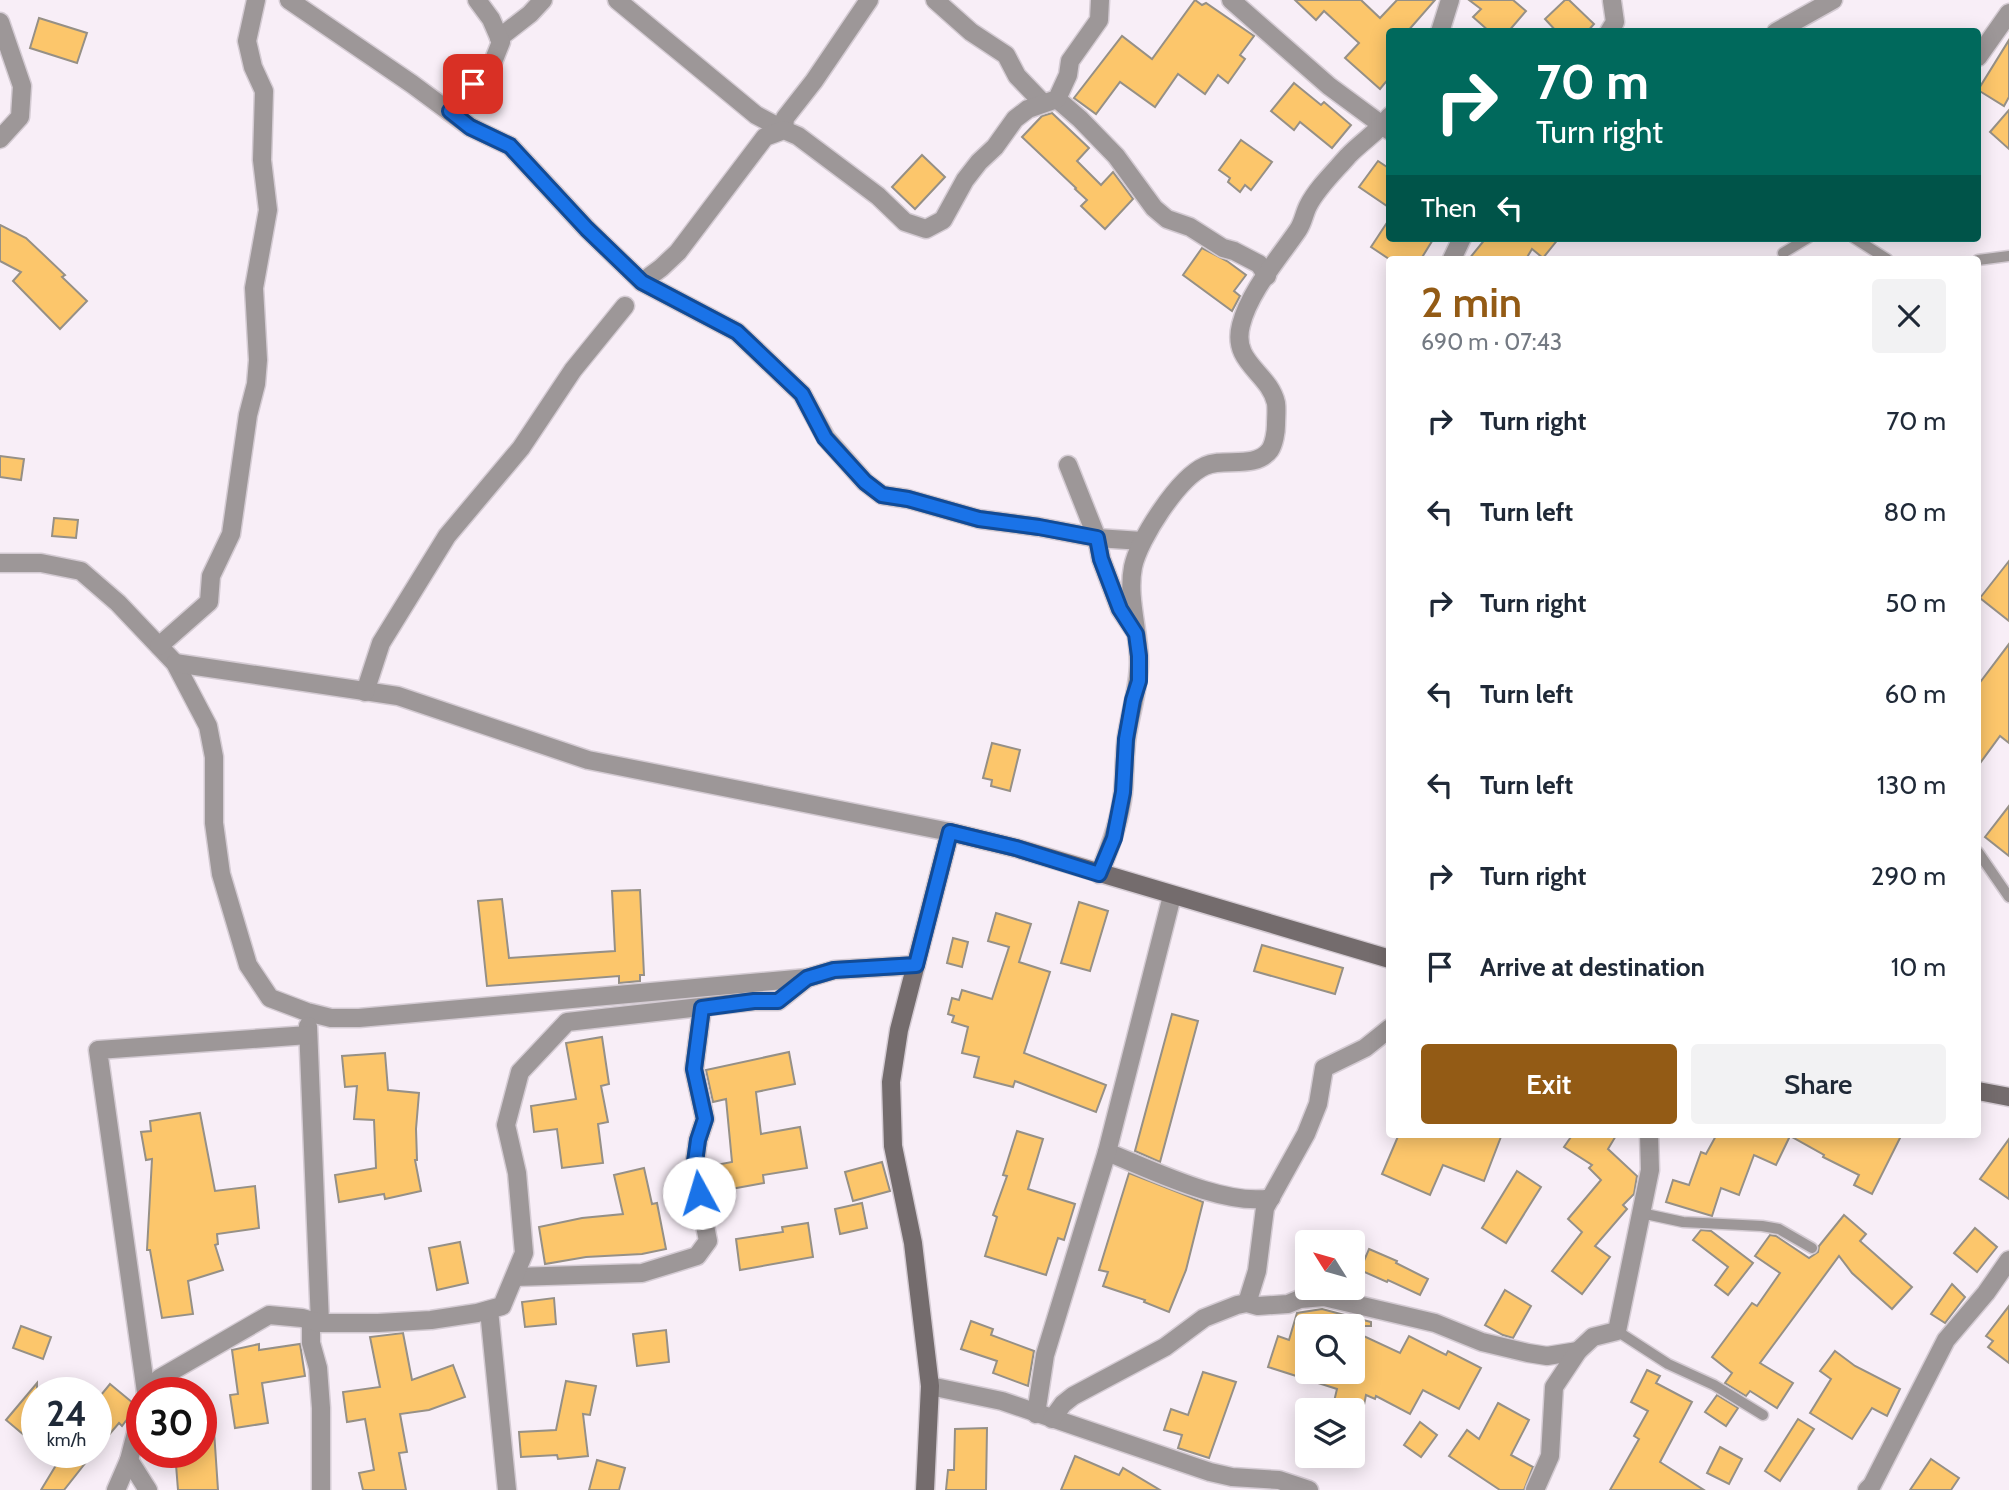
<!DOCTYPE html>
<html lang="en">
<head>
<meta charset="utf-8">
<style>
	:root { --surface:#fff; --page:#f2f2f3; --text:#1f2937; --muted:#747a83; --accent:#935b15 }
	body { margin:0; font-family:Cabin,sans-serif; background:var(--page); color:var(--text); height:100vh; display:flex; flex-direction:column; font-size:26px; white-space:nowrap }
	* { box-sizing:border-box; margin:0 }
	p { font-size:23px; color:var(--muted) }
	.icon { flex:none; width:38px; height:38px; fill:none; stroke:currentColor; stroke-width:2; stroke-linecap:round; stroke-linejoin:round }
	.map { position:relative; flex:1; overflow:hidden }
	.drawer { position:absolute; left:1386px; top:256px; width:595px; height:882px; display:flex; flex-direction:column; background:var(--surface); border-radius:7px; box-shadow:0 4px 18px #0003 }
	.drawer>* { flex:none }
	.guide { position:absolute; left:1386px; top:28px; width:595px; height:214px; border-radius:7px; box-shadow:0 4px 18px #0003; background:#00695c; color:#fff; overflow:hidden }
	.needle { width:46px; rotate:307deg }
	.fabs { position:absolute; left:1295px; top:1230px; display:grid; gap:14px }
	.fabs a { display:grid; place-items:center; width:70px; height:70px; border-radius:7px; background:var(--surface); box-shadow:0 4px 18px #0003; font-size:35px }
	.speed { position:absolute; left:21px; top:1377px; display:flex; gap:14px; font-size:35px; font-weight:700; text-align:center }
	.speed>* { display:grid; place-content:center; width:91px; height:91px; border-radius:50%; background:var(--surface); box-shadow:0 4px 18px #0003; line-height:1 }
	.speed small { font-size:18px; font-weight:400 }
	.speed .limit { border:10px solid #d22; background:#fff; color:#111 }
	.pin { position:absolute; display:grid; place-items:center; width:60px; height:60px; color:#fff; margin:-30px; border-radius:14px; box-shadow:0 4px 10px #0006 }
	.me { position:absolute; width:77px; margin:-38px; rotate:354deg; stroke-linejoin:round; filter:drop-shadow(0 0 5px #0008) }
	.turn { display:flex; align-items:center; gap:24px; height:147px; padding:0 35px; font-size:32px }
	.turn .icon { width:91px; height:91px; stroke-width:2.5 }
	.turn b { display:block; font-size:49px; line-height:60px }
	.then { display:flex; align-items:center; height:66px; padding:0 35px; background:#0003; gap:14px; font-size:26px }
	.round { display:grid; place-items:center; flex:none; width:74px; height:74px; border-radius:7px; background:var(--page) }
	.overview { display:flex; align-items:center; justify-content:space-between; height:119px; padding:0 35px }
	h1 { font-size:42px; font-weight:600; line-height:52px; color:var(--accent) }
	.cta { display:flex; gap:14px; margin-top:auto; padding:14px 35px }
	.cta a { flex:1; height:80px; border-radius:7px; background:var(--accent); color:#fff; font-size:28px; font-weight:600; line-height:80px; text-align:center }
	.cta a+a { background:var(--page); color:var(--text) }
	ul { padding:0; list-style:none }
	li { display:flex; align-items:center; gap:21px; height:91px; padding:0 35px }
	li div { flex:1 }
	li b { display:block; font-size:26px }
	li em { font-style:normal }
	.map>svg:first-child { display:block }
	.building { fill:#fcc66b; stroke:#969086; stroke-width:2 }
	.lines { fill:none; stroke-linecap:round; stroke-linejoin:round }
	.lane-casing { stroke:#d4cbd3; stroke-width:13 }
	.street-casing { stroke:#d4cbd3; stroke-width:21 }
	.secondary-casing { stroke:#d4cbd3; stroke-width:21 }
	.lane { stroke:#9d9798; stroke-width:10 }
	.street { stroke:#9d9798; stroke-width:18 }
	.secondary { stroke:#746c6d; stroke-width:18 }
	.route-casing { stroke:#114b97; stroke-width:18 }
	.route { stroke:#1a73e8; stroke-width:12 }
</style>
</head>
<body>
<div class="map">
<svg width="2009" height="1490" viewBox="0 0 2009 1490">
	<rect width="100%" height="100%" fill="#f8eef7"/>
	<g class="building">
		<path d="M1195,0L1202,5L1206,3L1254,36L1240,55L1245,59L1228,83L1218,75L1205,94L1178,74L1155,107L1120,82L1096,114L1074,98L1122,36L1152,59Z"/>
		<path d="M1295,0H1361L1380,18L1397,0H1435L1407,32H1390V77L1380,89L1345,58L1359,43L1324,11L1316,20Z"/>
		<path d="M1469,0H1513L1526,11L1508,32H1490L1473,17L1481,9Z"/>
		<path d="M1565,0H1569L1594,24L1587,32H1557L1545,19Z"/>
		<path d="M39,18L87,33L77,63L30,48Z"/>
		<path d="M2009,40V97L2004,106L1978,90Z"/>
		<path d="M1294,83L1321,105L1324,102L1351,125L1332,148L1300,122L1294,130L1271,111Z"/>
		<path d="M2009,110V149L1990,132Z"/>
		<path d="M1052,113L1089,148L1077,161L1101,185L1113,172L1133,199L1105,229L1081,206L1087,200L1075,189L1076,188L1022,137L1042,116Z"/>
		<path d="M1241,140L1272,162L1251,190L1245,185L1240,192L1228,182L1230,178L1219,170Z"/>
		<path d="M922,155L945,177L915,209L892,187Z"/>
		<path d="M1378,161L1390,169V208L1359,187Z"/>
		<path d="M1390,218V238H1434L1421,259H1389L1371,247Z"/>
		<path d="M0,225L26,238L65,275L62,277L87,301L60,329L13,281L21,272L0,261Z"/>
		<path d="M1486,238H1559L1543,258L1532,249L1526,259H1469Z"/>
		<path d="M1202,248L1227,261L1246,275L1234,291L1240,296L1232,311L1183,275Z"/>
		<path d="M0,456L24,459L21,480L0,477Z"/>
		<path d="M54,518L78,520L76,538L52,536Z"/>
		<path d="M2009,561V621L1980,598Z"/>
		<path d="M2009,644V743L2000,736L1978,766V685Z"/>
		<path d="M992,743L1020,750L1010,791L991,786L992,780L983,778Z"/>
		<path d="M2009,806V856L1985,837Z"/>
		<path d="M640,890L644,975H640V981L619,983V976L487,986L478,901L502,899L509,958L615,951L612,891Z"/>
		<path d="M1079,902L1108,911L1090,971L1061,963Z"/>
		<path d="M996,913L1031,924L1019,962L1050,972L1024,1053L1106,1085L1096,1112L1015,1081L1013,1087L974,1077L979,1057L962,1053L968,1027L952,1022L954,1016L948,1014L952,998L959,1000L962,990L992,999L1009,947L988,941Z"/>
		<path d="M953,938L968,942L962,967L947,963Z"/>
		<path d="M1262,945L1343,968L1335,994L1254,971Z"/>
		<path d="M1172,1014L1198,1021L1160,1162L1135,1151Z"/>
		<path d="M602,1037L609,1084L601,1086L608,1122L598,1124L603,1163L562,1168L557,1129L534,1132L531,1106L576,1099L566,1043Z"/>
		<path d="M789,1052L795,1084L756,1092L761,1134L800,1127L807,1168L763,1175L764,1183L720,1191L716,1165L732,1162L726,1099L713,1102L706,1070Z"/>
		<path d="M385,1053L388,1090L419,1093L416,1129L417,1160H415L421,1191L385,1199L384,1194L339,1202L335,1175L376,1168L374,1120L354,1119L357,1086L345,1087L342,1056Z"/>
		<path d="M200,1113L215,1191L255,1186L259,1228L217,1234L218,1244L215,1245L223,1270L188,1281L193,1314L162,1318L150,1250H147L152,1159L146,1160L141,1132L151,1131L150,1121Z"/>
		<path d="M1017,1131L1043,1139L1028,1189L1075,1204L1064,1240L1058,1238L1046,1275L985,1256L997,1217L993,1215L1007,1176L1003,1175Z"/>
		<path d="M1399,1134H1502L1484,1181L1443,1165L1430,1195L1382,1174Z"/>
		<path d="M1573,1134H1617L1608,1149L1637,1176L1634,1194L1623,1205L1627,1209L1595,1246L1610,1257L1582,1294L1552,1271L1582,1232L1568,1219L1601,1180L1589,1168L1592,1165L1564,1147Z"/>
		<path d="M1717,1134H1902L1872,1194L1854,1185L1859,1175L1823,1157L1824,1155L1790,1136L1776,1165L1754,1155L1739,1195L1721,1188L1712,1216L1666,1202L1673,1180L1689,1185L1701,1152L1706,1154Z"/>
		<path d="M2009,1139V1199L1980,1179Z"/>
		<path d="M882,1162L890,1191L853,1201L845,1172Z"/>
		<path d="M644,1168L652,1204L657,1203L666,1249L642,1254L586,1257L545,1264L539,1227L582,1218L623,1214L614,1175Z"/>
		<path d="M1517,1171L1541,1187L1506,1243L1482,1228Z"/>
		<path d="M1129,1173L1203,1202L1186,1270L1169,1312L1144,1302L1145,1300L1103,1286L1108,1272L1099,1270Z"/>
		<path d="M862,1203L867,1228L840,1234L835,1209Z"/>
		<path d="M1844,1215L1866,1234L1860,1241L1912,1287L1892,1309L1852,1273L1839,1256L1760,1363L1793,1383L1777,1408L1750,1391L1746,1396L1725,1383L1732,1373L1712,1357L1752,1303L1757,1306L1780,1273L1755,1256L1770,1235L1776,1236L1809,1258L1818,1252L1819,1246Z"/>
		<path d="M808,1223L813,1257L740,1270L736,1239L783,1232L782,1227Z"/>
		<path d="M1975,1228L1997,1247L1977,1272L1954,1253Z"/>
		<path d="M1701,1230L1711,1231L1753,1263L1728,1295L1715,1285L1728,1267L1693,1240Z"/>
		<path d="M460,1242L468,1283L437,1290L429,1248Z"/>
		<path d="M1369,1249L1397,1261L1396,1263L1428,1279L1420,1295L1388,1280L1387,1282L1360,1270Z"/>
		<path d="M1952,1284L1965,1297L1945,1323L1931,1314Z"/>
		<path d="M1505,1290L1531,1306L1513,1338L1503,1335L1485,1325Z"/>
		<path d="M554,1298L556,1324L525,1327L522,1302Z"/>
		<path d="M2009,1306V1363L1988,1347L1993,1341L1986,1336Z"/>
		<path d="M1322,1309L1371,1322V1326H1307V1372H1353V1331L1400,1353L1409,1336L1446,1355L1448,1351L1481,1368L1459,1409L1423,1390L1410,1414L1376,1396L1375,1399L1366,1395L1363,1410H1332L1337,1389L1268,1367L1278,1336L1289,1340L1297,1313Z"/>
		<path d="M971,1321L993,1329L991,1335L1034,1351L1028,1386L993,1373L997,1361L961,1349Z"/>
		<path d="M21,1326L51,1337L43,1359L13,1348Z"/>
		<path d="M666,1330L669,1362L637,1366L633,1334Z"/>
		<path d="M403,1333L412,1380L453,1365L465,1397L429,1410L400,1414L407,1452L399,1453L406,1490H363L359,1473L374,1470L365,1419L347,1422L343,1392L380,1387L370,1337Z"/>
		<path d="M259,1344V1350L300,1344L305,1376L262,1383L268,1423L235,1428L230,1395L238,1394L232,1350Z"/>
		<path d="M1835,1351L1855,1366L1900,1389L1887,1416L1872,1408L1852,1439L1810,1413L1831,1379L1820,1371Z"/>
		<path d="M1647,1370L1660,1376L1656,1383L1692,1402L1660,1462L1704,1490H1610L1639,1439L1634,1436L1648,1411L1631,1402Z"/>
		<path d="M1203,1372L1236,1382L1209,1458L1178,1448L1182,1435L1164,1430L1171,1409L1188,1415Z"/>
		<path d="M566,1381L596,1386L590,1415L583,1414L588,1456L558,1459L557,1455L521,1457L519,1432L556,1430Z"/>
		<path d="M37,1383V1446L6,1420Z"/>
		<path d="M110,1384L133,1403L128,1418L122,1426L119,1423L96,1450V1401Z"/>
		<path d="M1717,1395L1738,1408L1726,1426L1705,1412Z"/>
		<path d="M1498,1403L1529,1420L1511,1455L1533,1467L1524,1490H1500L1449,1456L1467,1430L1479,1439Z"/>
		<path d="M201,1416H213L218,1490H178L175,1452H201Z"/>
		<path d="M1798,1419L1814,1429L1780,1481L1765,1471Z"/>
		<path d="M1420,1422L1437,1435L1421,1457L1404,1445Z"/>
		<path d="M987,1428L986,1490H946L948,1470H954L955,1429Z"/>
		<path d="M1720,1447L1742,1459L1729,1484L1707,1473Z"/>
		<path d="M64,1452H94L64,1490H41Z"/>
		<path d="M1075,1456L1119,1475L1123,1468L1160,1490H1061Z"/>
		<path d="M1931,1459L1959,1478L1951,1490H1910Z"/>
		<path d="M597,1460L625,1468L619,1490H589Z"/>
	</g>
	<g class="lines">
		<g class="lane-casing">
			<g id="lane">
				<path d="M1854,238L1887,259"/>
				<path d="M1783,253L1808,238"/>
				<path d="M1978,260L2009,256"/>
				<path d="M1978,852L2009,897"/>
				<path d="M1641,1213L1683,1222L1762,1226L1779,1229L1812,1248"/>
				<path d="M1617,1331L1668,1364L1714,1385L1763,1415"/>
			</g>
		</g>
		<g class="street-casing">
			<g id="street">
				<path d="M289,0L412,84L470,127L510,146L587,229L642,282L737,332L802,394L826,438L865,482L882,495L908,499L979,519L1039,527L1097,538L1142,541"/>
				<path d="M617,0L756,115L784,130L785,118L814,81L869,0"/>
				<path d="M935,0L971,32L1006,55L1017,76L1043,103"/>
				<path d="M1231,0L1329,86L1390,131"/>
				<path d="M0,22L22,86L20,117L0,139"/>
				<path d="M1440,32L1450,0"/>
				<path d="M1609,32L1615,22L1612,1"/>
				<path d="M1776,32L1833,0"/>
				<path d="M499,38L530,14L543,0"/>
				<path d="M1978,57L2009,13"/>
				<path d="M1057,99L1080,119L1116,156L1154,208L1167,219L1190,227L1223,248L1234,251L1259,264L1267,276"/>
				<path d="M450,112L491,67L501,42L491,19L477,0"/>
				<path d="M1452,259L1462,238"/>
				<path d="M642,282L661,268L678,252L765,137L784,130L798,136L878,196L905,222L926,229L943,220L965,180L979,162L995,147L1015,119L1028,109L1057,99L1068,75L1070,61L1099,20L1100,0"/>
				<path d="M1068,465L1097,538L1101,559L1120,609L1135,631"/>
				<path d="M0,563H41L81,571L118,603L175,663L208,726L214,757V823L221,874L248,965L270,998L307,1012L331,1018H359L807,978"/>
				<path d="M159,646L209,602L211,576L231,534L248,415L256,384L258,360L254,288L268,210L262,160L264,91L253,67L247,41L256,0"/>
				<path d="M175,663L398,696L588,760L950,832"/>
				<path d="M365,692L381,643L447,536L521,448L573,370L625,306"/>
				<path d="M1099,874C1110,848 1120,821 1123,793C1125,774 1124,754 1127,735C1131,710 1139,687 1139,662C1139,631 1127,598 1133,567C1139,539 1178,478 1205,466C1224,457 1255,470 1270,450C1274,444 1276,432 1276,425C1276,418 1277,410 1276,403C1269,372 1231,363 1241,325C1249,292 1279,258 1298,230C1303,223 1304,214 1308,206C1317,188 1335,171 1348,156C1361,142 1378,132 1390,116"/>
				<path d="M308,1026L320,1323"/>
				<path d="M1107,1152C1150,1169 1225,1207 1271,1198"/>
				<path d="M515,1277L642,1273L697,1256L708,1241L694,1169L698,1140L705,1119L694,1069L702,1008"/>
				<path d="M1247,1303L1257,1271L1265,1208L1306,1134L1318,1104L1324,1068L1365,1048L1390,1028"/>
				<path d="M489,1310L507,1490"/>
				<path d="M311,1321V1343L318,1368L321,1408V1490"/>
				<path d="M930,1386L1002,1401L1210,1472L1232,1477L1279,1480L1309,1490"/>
				<path d="M146,1392L98,1050L308,1035"/>
				<path d="M146,1393L160,1378L269,1315L302,1318L320,1323H378L431,1320L477,1313L502,1306L524,1253L517,1173L506,1125L520,1072L567,1022L754,1001H778L807,978L834,970L916,965"/>
				<path d="M1036,1414L1045,1355L1107,1152L1172,896"/>
				<path d="M1052,1419L1063,1404L1073,1396L1165,1347L1204,1318L1237,1305L1247,1303L1258,1306L1288,1304L1300,1299L1324,1297L1435,1323L1482,1342L1528,1353L1547,1356L1578,1351"/>
				<path d="M129,1460L148,1490"/>
				<path d="M116,1490L129,1460L142,1410"/>
				<path d="M1535,1490L1550,1456L1554,1387L1578,1351L1593,1337L1617,1331L1650,1170L1649,1134"/>
				<path d="M1867,1490L1872,1485L1946,1340L1986,1293L2009,1260"/>
			</g>
		</g>
		<g class="secondary-casing">
			<g id="secondary">
				<path d="M1978,1091L2009,1097"/>
				<path d="M925,1490L930,1386L913,1243L893,1146L891,1082L899,1030L950,832L1016,848L1390,959"/>
			</g>
		</g>
		<use href="#lane" class="lane"/>
		<use href="#street" class="street"/>
		<use href="#secondary" class="secondary"/>
	</g>
	<g class="lines">
		<g class="route-casing">
			<path id="route" d="M473,84L450,111L470,127L510,146L587,229L642,282L737,332L802,394L825,438L865,482L882,495L908,499L979,519L1039,527L1097,538L1101,559L1120,609L1136,634L1139,656V681L1133,700L1126,739L1123,792L1114,838L1099,874L1016,848L950,832L916,965L834,970L807,978L778,1001H754L702,1008L694,1069L705,1119L698,1140L694,1169L699,1193"/>
		</g>
		<use href="#route" class="route"/>
	</g>
</svg>
<div class="fabs">
<a><svg class="needle" viewBox="-14 -14 28 28"><path d="M0-13l5 13h-10z" fill="#e53935"/><path d="M0 13l5-13h-10z" fill="#747a83"/></svg></a>
<a><svg class="icon" aria-label="search" viewBox="0 0 24 24"><circle cx="10" cy="10" r="6"/><path d="M15 15l6 6"/></svg></a>
<a><svg class="icon" aria-label="layers" viewBox="0 0 24 24"><path d="M12 4l9 5-9 5-9-5zM3 14l9 5 9-5"/></svg></a>
</div>
<div class="speed"><div>24<small>km/h</small></div><div class="limit">30</div></div>
<div class="pin" style="left:473px;top:84px;background:#d93025"><svg class="icon" aria-label="arrive" viewBox="0 0 24 24"><path d="M6 21V4h12l-3 4 3 4H6"/></svg></div>
<svg class="me" style="left:699px;top:1193px" viewBox="-20 -20 40 40"><circle r="19" fill="#fff"/><path d="M0-13L10 11 0 6-10 11z" fill="#1a73e8"/></svg>
<div class="guide">
<div class="turn"><svg class="icon" aria-label="right" viewBox="0 0 24 24"><path d="M7 20v-9h11M14 6l5 5-5 5"/></svg><div><b>70 m</b>Turn right</div></div>
<div class="then">Then<svg class="icon" aria-label="left" viewBox="0 0 24 24"><path d="M17 20v-9H6M10 6l-5 5 5 5"/></svg></div>
</div>
<section class="drawer">
<div class="overview"><div><h1>2 min</h1><p>690 m · 07:43</p></div><a class="round"><svg class="icon" aria-label="close" viewBox="0 0 24 24"><path d="M6 6l12 12M18 6L6 18"/></svg></a></div>
<ul>
<li><svg class="icon" aria-label="right" viewBox="0 0 24 24"><path d="M7 20v-9h11M14 6l5 5-5 5"/></svg><div><b>Turn right</b></div><em>70 m</em></li>
<li><svg class="icon" aria-label="left" viewBox="0 0 24 24"><path d="M17 20v-9H6M10 6l-5 5 5 5"/></svg><div><b>Turn left</b></div><em>80 m</em></li>
<li><svg class="icon" aria-label="right" viewBox="0 0 24 24"><path d="M7 20v-9h11M14 6l5 5-5 5"/></svg><div><b>Turn right</b></div><em>50 m</em></li>
<li><svg class="icon" aria-label="left" viewBox="0 0 24 24"><path d="M17 20v-9H6M10 6l-5 5 5 5"/></svg><div><b>Turn left</b></div><em>60 m</em></li>
<li><svg class="icon" aria-label="left" viewBox="0 0 24 24"><path d="M17 20v-9H6M10 6l-5 5 5 5"/></svg><div><b>Turn left</b></div><em>130 m</em></li>
<li><svg class="icon" aria-label="right" viewBox="0 0 24 24"><path d="M7 20v-9h11M14 6l5 5-5 5"/></svg><div><b>Turn right</b></div><em>290 m</em></li>
<li><svg class="icon" aria-label="arrive" viewBox="0 0 24 24"><path d="M6 21V4h12l-3 4 3 4H6"/></svg><div><b>Arrive at destination</b></div><em>10 m</em></li>
</ul>
<div class="cta"><a>Exit</a><a>Share</a></div>
</section>
</div>
</body>
</html>
